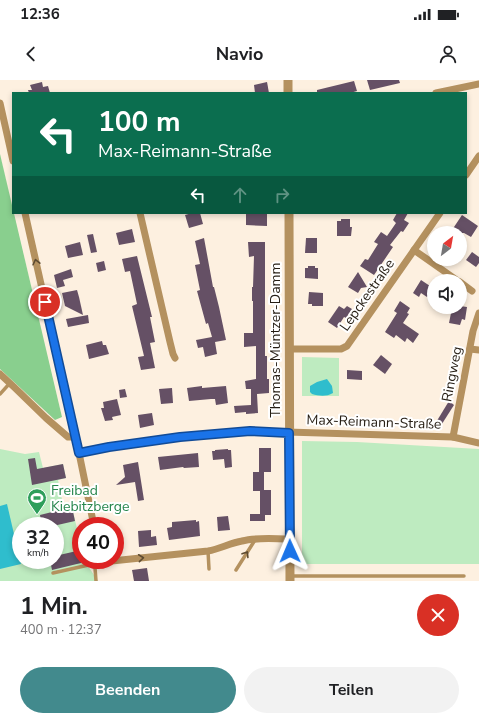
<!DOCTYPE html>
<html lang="de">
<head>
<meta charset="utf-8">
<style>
	:root { --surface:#fff; --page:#f2f2f2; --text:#202124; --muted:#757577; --accent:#428a8d }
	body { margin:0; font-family:"Nunito Sans",sans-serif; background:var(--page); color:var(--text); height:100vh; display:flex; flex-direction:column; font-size:15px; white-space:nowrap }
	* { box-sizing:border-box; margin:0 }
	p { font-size:13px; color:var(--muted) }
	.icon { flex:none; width:22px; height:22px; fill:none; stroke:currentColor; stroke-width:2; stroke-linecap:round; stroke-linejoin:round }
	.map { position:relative; height:501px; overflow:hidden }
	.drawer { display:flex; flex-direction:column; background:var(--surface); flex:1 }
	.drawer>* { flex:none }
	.hud { position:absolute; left:12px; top:12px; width:455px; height:122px; border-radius:0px; box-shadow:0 2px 6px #0003; background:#0b6e4f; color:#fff; overflow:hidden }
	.needle { width:26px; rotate:31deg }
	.tools { position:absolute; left:427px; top:146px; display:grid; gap:8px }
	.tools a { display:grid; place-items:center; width:40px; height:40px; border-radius:50%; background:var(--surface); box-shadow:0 2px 6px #0003; font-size:20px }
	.speed { position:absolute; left:12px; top:437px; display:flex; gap:8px; font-size:20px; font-weight:700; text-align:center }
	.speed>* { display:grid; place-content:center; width:52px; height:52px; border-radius:50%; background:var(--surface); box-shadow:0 2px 6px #0003; line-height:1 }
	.speed small { font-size:10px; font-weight:400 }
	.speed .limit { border:6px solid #d22; background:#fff; color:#111 }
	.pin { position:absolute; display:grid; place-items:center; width:34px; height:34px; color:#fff; margin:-17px; border:2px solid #fff; border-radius:50%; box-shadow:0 1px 4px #0007 }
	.me { position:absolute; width:44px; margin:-22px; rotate:359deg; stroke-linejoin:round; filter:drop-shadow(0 0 3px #0008) }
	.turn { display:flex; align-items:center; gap:14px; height:84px; padding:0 20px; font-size:18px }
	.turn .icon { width:52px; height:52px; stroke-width:2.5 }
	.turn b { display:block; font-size:28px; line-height:34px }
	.lanes { display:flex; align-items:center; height:38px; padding:0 20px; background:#0003; justify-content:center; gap:20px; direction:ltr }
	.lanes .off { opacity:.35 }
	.round { display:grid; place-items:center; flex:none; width:42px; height:42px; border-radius:21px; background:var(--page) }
	.headline { display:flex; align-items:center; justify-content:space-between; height:68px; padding:0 20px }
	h1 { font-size:24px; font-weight:700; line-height:30px }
	.cta { display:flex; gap:8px; margin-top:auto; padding:8px 20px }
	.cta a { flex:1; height:46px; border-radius:24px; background:var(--accent); color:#fff; font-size:16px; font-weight:700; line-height:46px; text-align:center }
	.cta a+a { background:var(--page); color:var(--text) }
	.status { display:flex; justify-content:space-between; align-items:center; height:28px; padding:0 20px; background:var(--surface); direction:ltr }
	.status svg { height:11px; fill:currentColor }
	header { display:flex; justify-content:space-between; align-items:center; height:52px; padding:0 20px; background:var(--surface); font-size:18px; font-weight:700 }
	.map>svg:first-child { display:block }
	.green { fill:#beebc0; fill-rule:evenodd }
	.forest { fill:#89cf8e }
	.water { fill:#2fbdcd }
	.building { fill:#655065 }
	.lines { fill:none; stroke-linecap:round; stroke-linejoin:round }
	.service { stroke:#b4915f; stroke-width:3.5 }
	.minor { stroke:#b4915f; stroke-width:7 }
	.tertiary { stroke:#b4915f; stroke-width:9 }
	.oneway { stroke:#5e4b31 }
	.route-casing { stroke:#114b97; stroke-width:10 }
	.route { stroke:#1a73e8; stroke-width:7 }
	.labels { text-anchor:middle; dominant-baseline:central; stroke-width:4; stroke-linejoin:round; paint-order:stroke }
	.street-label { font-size:14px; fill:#251d13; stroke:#fff }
	.leisure-label { font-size:14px; fill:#27864d; stroke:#fff; text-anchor:start }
</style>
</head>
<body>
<div class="status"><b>12:36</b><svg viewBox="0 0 49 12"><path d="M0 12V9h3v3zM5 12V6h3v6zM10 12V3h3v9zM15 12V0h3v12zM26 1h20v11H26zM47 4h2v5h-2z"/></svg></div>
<header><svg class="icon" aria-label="back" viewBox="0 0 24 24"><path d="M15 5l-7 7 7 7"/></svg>Navio<svg class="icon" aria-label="person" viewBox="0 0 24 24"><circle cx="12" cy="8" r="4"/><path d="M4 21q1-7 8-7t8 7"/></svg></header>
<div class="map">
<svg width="479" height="501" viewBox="0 0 479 501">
	<rect width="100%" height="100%" fill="#fdf0e0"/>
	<g class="green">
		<path d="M302,277L339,278V316H302Z"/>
		<path d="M302,361L357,362L479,369V484H302Z"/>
		<path d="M0,369L25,374L39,372L43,388L63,384L66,398L58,400L64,429L72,427L81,466V480H84L98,501H0ZM21,446H55V480H21Z"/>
	</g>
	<path class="forest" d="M0,74L62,337L55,340L0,289Z"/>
	<g class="water">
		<path d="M327,299L332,306L333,313C326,317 319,316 312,314L310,312V306L317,302Z"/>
		<path d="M7,424L21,484L0,489V426Z"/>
	</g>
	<g class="building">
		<path d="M367,0H399L400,3L370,10Z"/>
		<path d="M354,1L357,11L350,13H317V10Z"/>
		<path d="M42,2L43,7L48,6L50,13H29L28,10H32L30,5Z"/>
		<path d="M267,2L269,13H255L254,5Z"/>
		<path d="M192,133H200L203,144L189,148L185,135Z"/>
		<path d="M246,133H267V146L246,145Z"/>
		<path d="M397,133H408L404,140L409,143L403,152L401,151L390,165L393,167L374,195L360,186L365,179L368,180L378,164L374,162L381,152L387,156L396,143L393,140Z"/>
		<path d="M462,135L478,146L471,157L464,153H450Z"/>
		<path d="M341,139H350V147H352L351,156H337V141H341Z"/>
		<path d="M132,149L135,162L119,165L116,153Z"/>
		<path d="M93,154L97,172L91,173L87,155Z"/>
		<path d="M204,158L213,207H214L219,227L226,260L215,262L217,274L205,277L203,267L198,268L196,260L212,257L208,243L206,244L197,211L200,210L195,185L200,184L195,161Z"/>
		<path d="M306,158H317V173H305Z"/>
		<path d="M80,162L83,175L68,178L65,166Z"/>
		<path d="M248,162H265V276H267V299H269V313L257,314L258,333L246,334V332L235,333L234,326L251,325V309H246L245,301L256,299V266L244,267V253H253V221H252V207H253L254,176L249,177Z"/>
		<path d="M472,172L479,177V183L476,187L466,180Z"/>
		<path d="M137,176L152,237H150L155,262L150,263L155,288L141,290L138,277L144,276L132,226L137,224L130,191L125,192L122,179Z"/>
		<path d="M104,181L106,190L98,192L96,183Z"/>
		<path d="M308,186H315V188H318V199L305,198V188H308Z"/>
		<path d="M71,189L73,197L63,200L65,206L57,208L54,195Z"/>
		<path d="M358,192L367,207L361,208L358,213L348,207Z"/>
		<path d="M421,200L433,208L427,217L421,213L419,217L413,213Z"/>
		<path d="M77,210L79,217L83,235L65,226L62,213Z"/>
		<path d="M309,212L323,213V226H312V224H308Z"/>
		<path d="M400,221L410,228L407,233L409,234L403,243L419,254L413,263L407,258L405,262L396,255L394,258L385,252L397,233L394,231Z"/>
		<path d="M339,226L344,229L347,226L352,229L346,238L344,237L337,248L328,242Z"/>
		<path d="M460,226L467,227L465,240L462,239L460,245L449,243L452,228L458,229Z"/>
		<path d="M88,235L89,243L68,247L66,239Z"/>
		<path d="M102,261L103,265H106L109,274L89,279L86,265Z"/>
		<path d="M381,275L392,284L385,294L373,285Z"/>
		<path d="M347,290L362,291V300L347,299Z"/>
		<path d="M202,306V308L226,306L228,323L216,325L215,319H211L189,321L187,308Z"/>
		<path d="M172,308L173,323L161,324L159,309Z"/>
		<path d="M125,309L127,317L120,318L119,310Z"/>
		<path d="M117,319L121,335L112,337L113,340L105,341L101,328H104L103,322Z"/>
		<path d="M449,321L454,325L440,347L435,344Z"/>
		<path d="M152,333L154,345L140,348L138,335Z"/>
		<path d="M259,368H271V392H262H264V410H271V435H265V441H250V434H260V411H253V392H259Z"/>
		<path d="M228,369V370H231L232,387L225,388L224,379L213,380L212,371H215V370Z"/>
		<path d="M198,373L199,387L184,388L183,387L160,390L158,377Z"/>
		<path d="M35,378L37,389L63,384L66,398L32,405L28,379Z"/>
		<path d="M138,382L144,420L138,421L135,402L116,405L125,397L123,385Z"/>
		<path d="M72,427L75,441L53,446H42L40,435Z"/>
		<path d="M228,436L230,450L218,451L217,437Z"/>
		<path d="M196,440V442L199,441L200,456L169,460L167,448L172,447V442Z"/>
		<path d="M151,450V457L156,456L157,465L139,467L138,451Z"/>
		<path d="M81,470V483L52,490L50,480H55V476Z"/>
		<path d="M147,488L149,501H134L132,490Z"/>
	</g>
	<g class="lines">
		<g class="service">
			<path d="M0,314L10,303"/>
			<path d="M208,471L209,489"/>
			<path d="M236,490L255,460"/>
			<path d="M53,493L102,482"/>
			<path d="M291,496H464"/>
			<path d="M96,501L95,488L99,484"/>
		</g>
		<g class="minor">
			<path d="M436,13L479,4"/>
			<path d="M0,23L13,81"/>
			<path d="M466,95L479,76"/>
			<path d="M25,133L79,373L94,446"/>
			<path d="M140,133L170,262L173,274L175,278"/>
			<path d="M414,170L458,201"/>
			<path d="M460,202L472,211"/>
			<path d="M290,269H341L347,266L440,133"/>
			<path d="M470,269L479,270"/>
			<path d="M0,294L14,307L46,338L68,357H75"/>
			<path d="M453,357L473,251L479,233"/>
			<path d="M79,373L109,367L180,357L250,351L453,357L479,363"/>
			<path d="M101,480L102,482L208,471C220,469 230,463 242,461C257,457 274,459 290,459"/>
		</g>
		<g class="tertiary">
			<path d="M288,13V0"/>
			<path d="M289,133L290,501"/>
		</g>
	</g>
	<defs><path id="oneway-chevron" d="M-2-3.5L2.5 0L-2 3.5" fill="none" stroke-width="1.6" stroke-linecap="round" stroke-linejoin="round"/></defs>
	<g class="oneway">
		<use href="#oneway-chevron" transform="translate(36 182) rotate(-103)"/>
		<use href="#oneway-chevron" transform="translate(246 474) rotate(-58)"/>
		<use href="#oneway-chevron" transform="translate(141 478) rotate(-6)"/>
	</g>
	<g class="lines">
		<g class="route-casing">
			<path id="route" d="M45,222L79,373L109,367L180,357L250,351L289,353L290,471"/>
		</g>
		<use href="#route" class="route"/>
	</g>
	<defs>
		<g id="stadium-pin" transform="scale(1)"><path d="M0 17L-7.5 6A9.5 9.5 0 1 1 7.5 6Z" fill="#2e9e5b" stroke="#fff"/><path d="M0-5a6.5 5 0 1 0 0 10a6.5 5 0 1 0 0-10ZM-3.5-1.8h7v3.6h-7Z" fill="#fff"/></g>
	</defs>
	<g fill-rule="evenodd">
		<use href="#stadium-pin" x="37" y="418"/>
	</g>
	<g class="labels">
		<g class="street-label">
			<text transform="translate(367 215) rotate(-55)">Lepckestraße</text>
			<text transform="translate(275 260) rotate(-90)">Thomas-Müntzer-Damm</text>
			<text transform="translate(452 294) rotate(-79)">Ringweg</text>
			<text transform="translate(374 342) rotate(2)">Max-Reimann-Straße</text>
		</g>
		<g class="leisure-label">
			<text x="51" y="410">Freibad<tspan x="51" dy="16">Kiebitzberge</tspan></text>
		</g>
	</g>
</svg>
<div class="tools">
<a><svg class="needle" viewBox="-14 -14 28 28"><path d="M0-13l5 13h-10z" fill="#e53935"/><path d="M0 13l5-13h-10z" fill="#757577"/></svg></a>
<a><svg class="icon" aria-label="sound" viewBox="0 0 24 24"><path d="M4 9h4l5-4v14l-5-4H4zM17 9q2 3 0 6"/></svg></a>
</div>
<div class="speed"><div>32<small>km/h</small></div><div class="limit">40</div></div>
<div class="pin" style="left:45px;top:222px;background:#d93025"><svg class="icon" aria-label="arrive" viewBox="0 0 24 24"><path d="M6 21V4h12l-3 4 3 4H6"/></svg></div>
<svg class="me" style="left:290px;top:471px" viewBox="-20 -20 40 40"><path d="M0-17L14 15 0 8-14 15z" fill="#1a73e8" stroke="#fff" stroke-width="4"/></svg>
<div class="hud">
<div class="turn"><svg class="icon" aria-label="left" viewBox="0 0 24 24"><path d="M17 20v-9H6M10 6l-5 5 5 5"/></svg><div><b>100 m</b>Max-Reimann-Straße</div></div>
<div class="lanes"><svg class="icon" aria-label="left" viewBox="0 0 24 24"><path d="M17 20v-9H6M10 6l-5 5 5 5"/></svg><svg class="icon off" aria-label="ahead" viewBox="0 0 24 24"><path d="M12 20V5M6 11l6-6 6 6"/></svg><svg class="icon off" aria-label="right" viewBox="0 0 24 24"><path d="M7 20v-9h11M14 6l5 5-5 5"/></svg></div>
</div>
</div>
<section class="drawer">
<div class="headline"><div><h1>1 Min.</h1><p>400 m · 12:37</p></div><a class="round" style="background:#d93025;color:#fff"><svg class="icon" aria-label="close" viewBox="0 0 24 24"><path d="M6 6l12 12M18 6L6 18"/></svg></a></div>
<div class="cta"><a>Beenden</a><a>Teilen</a></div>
</section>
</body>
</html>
